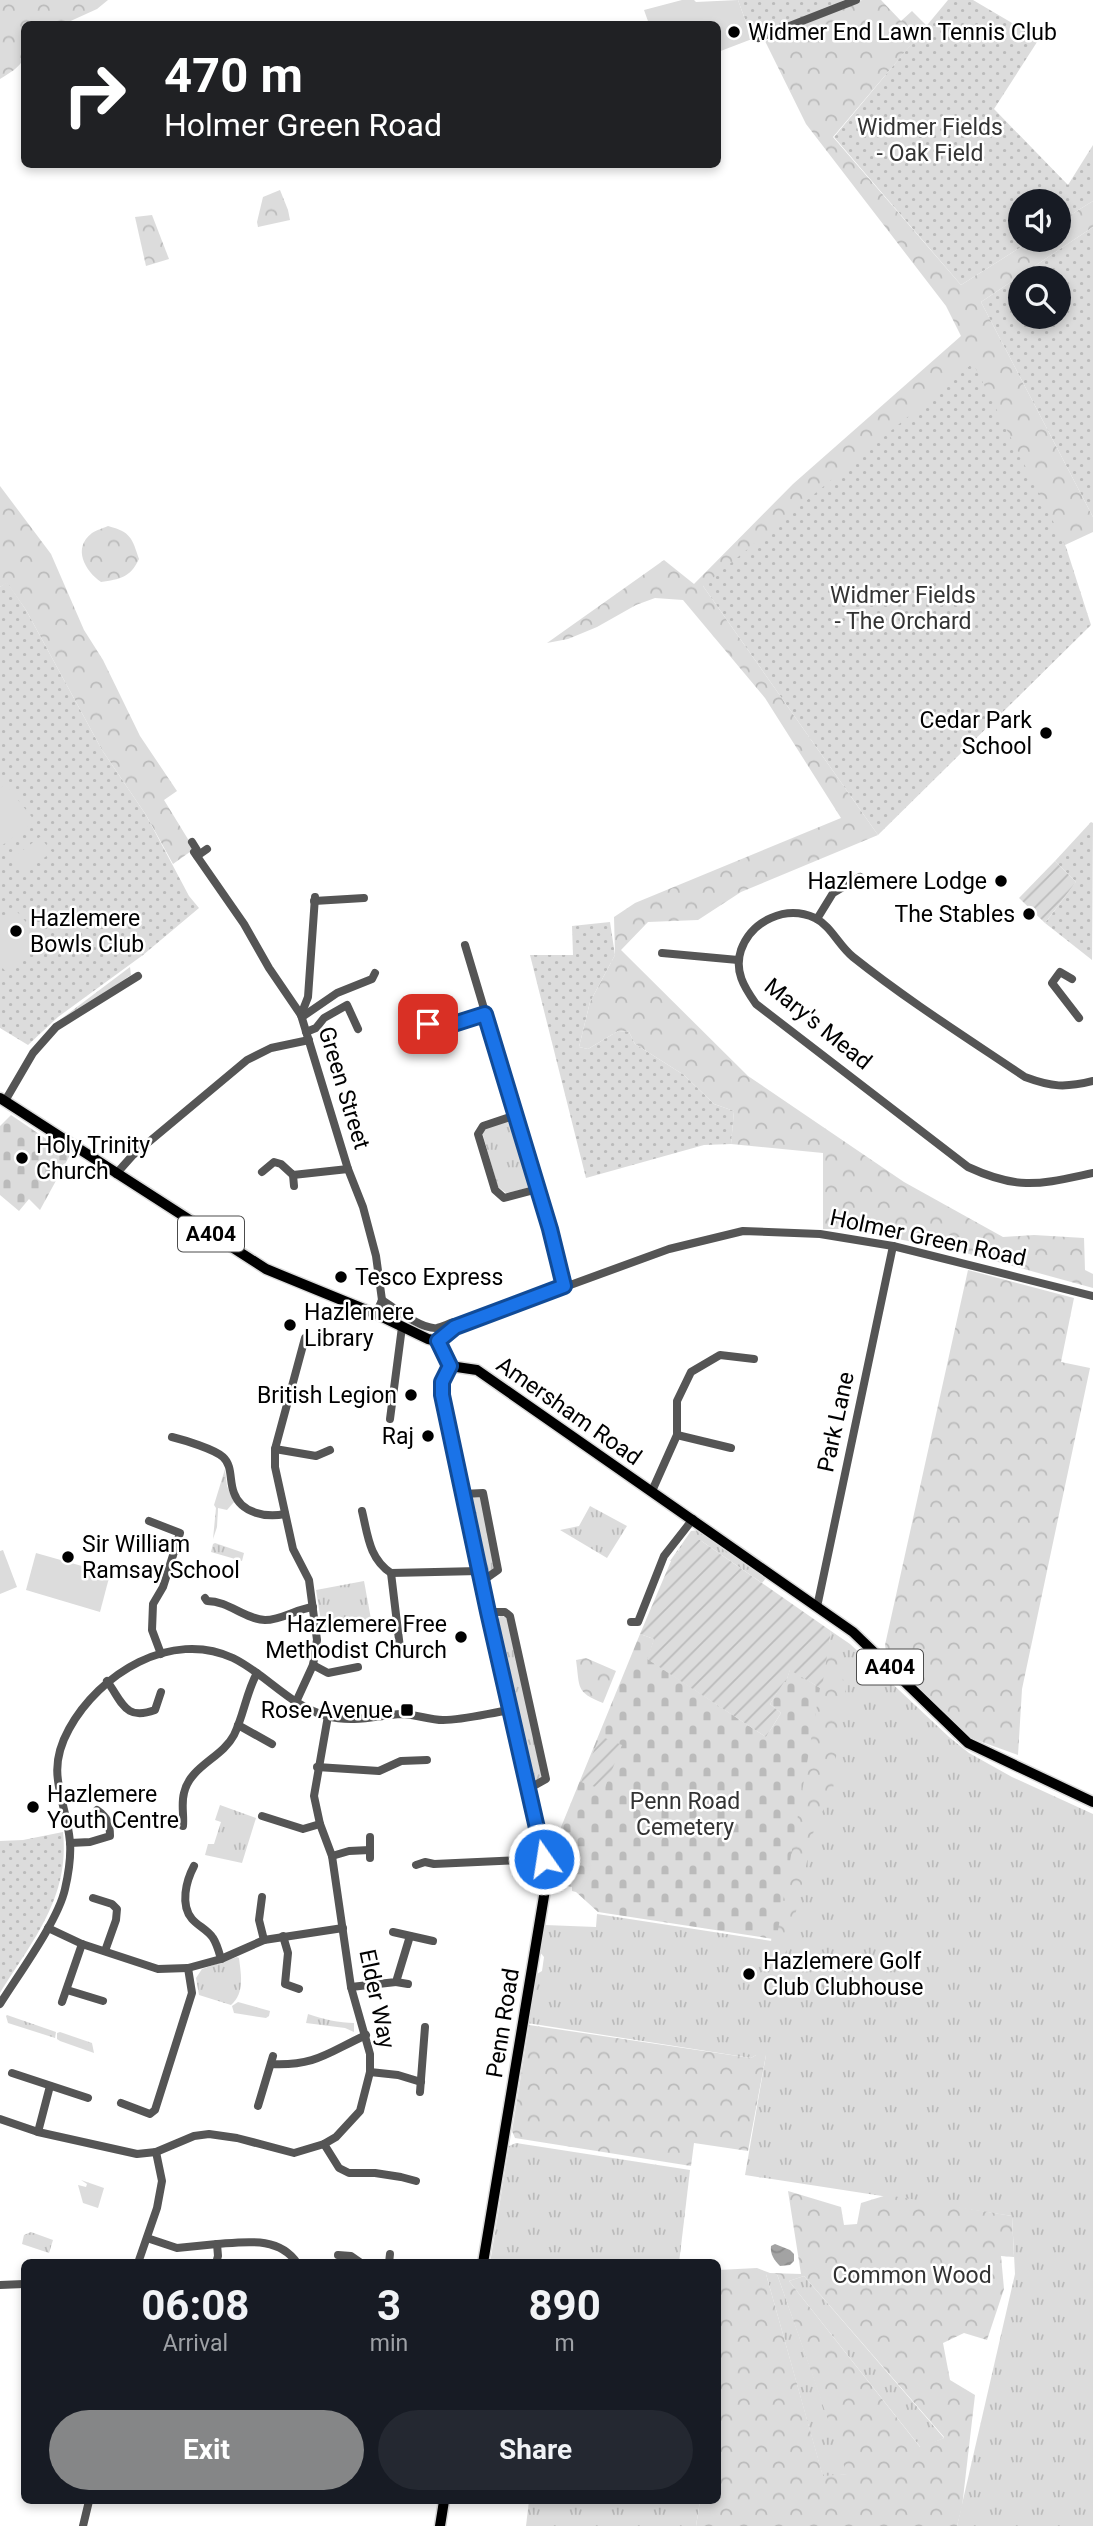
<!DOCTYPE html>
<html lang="en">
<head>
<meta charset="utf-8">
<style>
	:root { --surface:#171b24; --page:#242831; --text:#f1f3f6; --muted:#9ea1a6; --accent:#858687 }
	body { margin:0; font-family:Roboto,sans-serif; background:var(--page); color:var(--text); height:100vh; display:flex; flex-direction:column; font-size:26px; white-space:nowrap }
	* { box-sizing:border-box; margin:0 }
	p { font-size:23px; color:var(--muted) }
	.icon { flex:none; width:38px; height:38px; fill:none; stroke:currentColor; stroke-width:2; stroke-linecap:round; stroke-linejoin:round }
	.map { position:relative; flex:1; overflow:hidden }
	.details { position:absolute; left:21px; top:2259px; width:700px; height:245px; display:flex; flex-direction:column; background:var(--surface); border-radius:10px; box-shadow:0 4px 10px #0003 }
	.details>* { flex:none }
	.hud { position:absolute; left:21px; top:21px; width:700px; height:147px; border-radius:10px; box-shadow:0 4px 10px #0003; background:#202124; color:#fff; overflow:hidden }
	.controls { position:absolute; left:1008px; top:189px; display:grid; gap:14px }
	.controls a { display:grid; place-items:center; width:63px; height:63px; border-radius:50%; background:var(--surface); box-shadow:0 4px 10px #0003; font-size:35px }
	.pin { position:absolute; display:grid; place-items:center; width:60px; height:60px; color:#fff; margin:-30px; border-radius:14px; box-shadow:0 4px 10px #0006 }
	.me { position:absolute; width:77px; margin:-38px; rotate:347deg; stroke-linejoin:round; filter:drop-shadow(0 0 5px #0008) }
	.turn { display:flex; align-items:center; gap:24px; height:147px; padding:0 28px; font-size:32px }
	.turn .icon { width:91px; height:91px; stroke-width:2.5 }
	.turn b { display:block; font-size:49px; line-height:60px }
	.eta { display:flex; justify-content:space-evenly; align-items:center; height:119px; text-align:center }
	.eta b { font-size:42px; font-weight:700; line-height:49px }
	.primary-button { display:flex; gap:14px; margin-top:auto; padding:14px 28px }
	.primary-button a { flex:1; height:80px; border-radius:42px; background:var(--accent); color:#fff; font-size:28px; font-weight:700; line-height:80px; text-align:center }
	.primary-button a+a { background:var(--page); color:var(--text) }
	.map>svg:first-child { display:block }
	.grass { fill:url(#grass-tufts) }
	.forest { fill:url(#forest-crowns); fill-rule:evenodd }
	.cemetery { fill:url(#cemetery-stones) }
	.park { fill:url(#park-dots); fill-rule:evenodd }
	.garden { fill:url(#garden-furrows) }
	.pitch { fill:#dcdcdc }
	.water { fill:url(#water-waves) }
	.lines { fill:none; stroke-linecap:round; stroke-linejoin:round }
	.major-casing { stroke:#dbdbdb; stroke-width:13 }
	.minor { stroke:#555; stroke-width:8 }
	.major { stroke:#000; stroke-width:10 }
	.route-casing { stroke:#114b97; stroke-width:18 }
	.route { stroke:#1a73e8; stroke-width:12 }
	.poi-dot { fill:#000; stroke:#fff; stroke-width:2.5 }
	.labels { text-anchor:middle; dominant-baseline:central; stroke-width:5; stroke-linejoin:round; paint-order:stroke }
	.shield { fill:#fff; stroke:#4c4c4c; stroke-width:2 }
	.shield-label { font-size:21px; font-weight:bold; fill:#000 }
	.poi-label { font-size:23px; fill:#000; stroke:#fff; text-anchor:start }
	.park-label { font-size:23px; fill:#333; stroke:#fff }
	.street-label { font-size:23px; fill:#000; stroke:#fff }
</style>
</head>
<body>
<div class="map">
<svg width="1093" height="2526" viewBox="0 0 1093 2526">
	<defs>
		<pattern id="grass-tufts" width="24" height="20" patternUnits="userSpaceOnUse" patternTransform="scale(1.75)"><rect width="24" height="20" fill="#dcdcdc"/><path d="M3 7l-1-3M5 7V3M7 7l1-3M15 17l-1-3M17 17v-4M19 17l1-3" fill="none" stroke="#bbb"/></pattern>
		<pattern id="forest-crowns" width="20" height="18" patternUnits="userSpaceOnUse" patternTransform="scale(1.75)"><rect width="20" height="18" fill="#dcdcdc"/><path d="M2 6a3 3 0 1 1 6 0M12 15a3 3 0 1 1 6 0" fill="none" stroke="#bbb"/></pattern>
		<pattern id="cemetery-stones" width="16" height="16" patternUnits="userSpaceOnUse" patternTransform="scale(1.75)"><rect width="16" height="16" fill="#dcdcdc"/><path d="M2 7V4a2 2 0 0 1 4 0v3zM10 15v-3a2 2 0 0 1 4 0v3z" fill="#bbb"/></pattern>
		<pattern id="park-dots" width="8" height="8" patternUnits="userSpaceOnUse" patternTransform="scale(1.75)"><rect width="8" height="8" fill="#dcdcdc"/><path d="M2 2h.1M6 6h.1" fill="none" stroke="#bbb" stroke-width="1.8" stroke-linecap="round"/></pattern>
		<pattern id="garden-furrows" width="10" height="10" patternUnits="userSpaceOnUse" patternTransform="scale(1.75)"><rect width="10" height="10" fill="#dcdcdc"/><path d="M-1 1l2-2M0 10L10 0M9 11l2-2" fill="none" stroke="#bbb"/></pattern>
		<pattern id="water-waves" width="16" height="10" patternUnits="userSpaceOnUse" patternTransform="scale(1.75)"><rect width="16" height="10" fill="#a3a3a3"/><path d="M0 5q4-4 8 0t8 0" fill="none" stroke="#8b8b8b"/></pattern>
	</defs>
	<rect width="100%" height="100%" fill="#fff"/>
	<g class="grass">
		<path d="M130,967L131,975L55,1026L53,1025Z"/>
		<path d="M509,1120L515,1124L533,1184L529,1188L506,1193L498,1187L482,1132L484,1129Z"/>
		<path d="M225,1469L227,1486L234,1502L227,1510L218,1508L217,1527L213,1539L216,1508L214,1505Z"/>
		<path d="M478,1496L483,1498L497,1573L486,1577L469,1498Z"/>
		<path d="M590,1506L627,1526L607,1558L560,1530L579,1526Z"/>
		<path d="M700,1530L766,1578L762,1583L700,1540L679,1549L673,1561H670L691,1531Z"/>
		<path d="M215,1543L244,1553L242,1561L211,1552L213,1544Z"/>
		<path d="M364,1581L371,1619L343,1626L322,1628L316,1590Z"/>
		<path d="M501,1615L509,1619L542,1778L536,1782L531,1780L497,1621Z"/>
		<path d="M831,1631L850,1644L949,1737L969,1753L1012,1777L1093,1814V2526H957L1015,2274L1012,2216L745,2175L766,2055H756L751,2058L527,2023L535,1975L542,1971L544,1957L539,1951L543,1928L545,1925L596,1927L597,1914L778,1942Z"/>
		<path d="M220,1805L256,1818L242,1863L205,1855L208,1844H214L221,1822L215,1820Z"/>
		<path d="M237,1957L239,1958C241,1975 245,1993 231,2005L199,1995L196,1978L202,1969Z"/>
		<path d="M238,2002L270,2011L269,2016L266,2018L234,2013L232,2006Z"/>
		<path d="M308,2014C322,2019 340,2023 354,2023V2032L345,2028L306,2023Z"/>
		<path d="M7,2015L56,2032L55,2038L8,2023L6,2016Z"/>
		<path d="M60,2032L92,2043L94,2053L60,2041L57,2039V2033Z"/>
		<path d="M516,2143L690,2170L679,2263H490L509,2146Z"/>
		<path d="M81,2180L104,2188L98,2208L83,2203L78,2185L86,2187L87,2184Z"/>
		<path d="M31,2232L53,2240L49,2253L22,2244L24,2235Z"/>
		<path d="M766,2274H777L848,2474L823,2477Z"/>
		<path d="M804,2276L944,2438L921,2448L789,2281Z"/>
		<path d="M529,2501H700L696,2526H526Z"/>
	</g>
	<g class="forest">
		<path d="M0,0H108L97,9L64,24H24C24,58 31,61 0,79Z"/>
		<path d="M862,0H881L901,21L912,11L927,26L833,137L961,285L1032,240H1059V222L1093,201V227L981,302L1093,517V532L1065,545L703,586L878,835L741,892L698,920L648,922L621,950L748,1076L904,1182L1003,1237L1034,1235L1084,1238L1085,1270L1093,1274V1288L951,1249L844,1229H823V1153L731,1144L734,1111L714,1104L684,1075L635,1044L629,1032L618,1031L588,1049L579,1047L590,1002L615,955L614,917L635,903L841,818L765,698L683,600L655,598L636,605L597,627L568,639L547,643L664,560L694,584L793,484L961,336L946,306L806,124L765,41Z"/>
		<path d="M280,190L288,210L290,220L258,227L257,222L263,197Z"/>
		<path d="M152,215L169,259L146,266L135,217Z"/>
		<path d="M0,486L51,554L84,630L103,660L140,736L177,791L164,800L194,849L173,864L146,815L102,750L26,610L7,583L0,587Z"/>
		<path d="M108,526C131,532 132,538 139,559C130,578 120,579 101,582C85,571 72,548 92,533C96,530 104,528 108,526Z"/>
		<path d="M968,1270L1074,1298L1061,1362L1090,1368L1022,1689L1018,1755L971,1738L887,1657L885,1645Z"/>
		<path d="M826,1642C841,1655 842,1656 840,1675L847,1685L840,1711L843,1728L835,1761L833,1792L815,1825L788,1948L783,1957L776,1955L771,1942L772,1931Z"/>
		<path d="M586,1658L616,1671L603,1703C575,1692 580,1687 576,1660Z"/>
		<path d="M529,2025L751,2058L756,2055H766L748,2151L694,2143L691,2166L515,2138L512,2131Z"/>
		<path d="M788,2191L841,2207L844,2225L857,2224L861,2203L887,2195L1012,2216L1014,2257L1001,2256L1004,2289L987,2340L964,2333L943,2343L950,2380L975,2395L962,2507L957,2526H696L700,2501H718V2270L757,2268L770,2273L801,2274ZM766,2274H777L847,2474L823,2476ZM804,2276L944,2437V2438L920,2447L789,2281Z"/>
	</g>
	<g class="cemetery">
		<path d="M11,1115L70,1155L40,1210L29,1199L19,1211L0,1195V1126Z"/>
		<path d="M640,1634L654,1639L648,1659L766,1737L781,1713L770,1704L784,1681L786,1682L790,1669L820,1688L777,1936L773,1939L598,1912L576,1892L572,1891V1887L566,1886L565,1890L553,1888V1880L572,1868L567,1858L557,1859L555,1855L557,1837Z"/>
	</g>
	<g class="park">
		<path d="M738,0H844L813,16L752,39Z"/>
		<path d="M948,0H973L1039,39L994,109L1068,185L1093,145V201L1059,222V201H1020V240H1032L961,285L834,137Z"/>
		<path d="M1093,227V517L981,302ZM1020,278H1059V317H1020Z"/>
		<path d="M973,363L1066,547L1091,625L878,835L703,586Z"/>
		<path d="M7,582L26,610L102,750L146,815L189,896L199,908L143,955L58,1017L28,1045L0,1028V587Z"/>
		<path d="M1091,822L1093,823L1092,960L1045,923L1076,882L1055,861Z"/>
		<path d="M610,922L615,955L590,1002L579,1047L588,1049L618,1031L629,1032L635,1044L684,1075L714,1104L734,1111L731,1144L704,1145L586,1178L530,955H573L572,926Z"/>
		<path d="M63,1832C70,1897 33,1940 0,1993V1841L23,1840Z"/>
	</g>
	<g class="garden">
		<path d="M1055,861L1076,882L1045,923L1019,898Z"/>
		<path d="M687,1539L700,1540L831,1631L822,1687L820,1688L790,1670L786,1682H784L770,1704L781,1713L766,1737L647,1659L654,1639L640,1634L671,1561Z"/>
		<path d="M600,1736L622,1745L604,1790L581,1782Z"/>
	</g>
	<g class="pitch">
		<path d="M682,0H694L696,2L738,0L752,39L718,52V24H649L644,10Z"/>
		<path d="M5,784L35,821L0,847V788Z"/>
		<path d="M40,837L52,852L26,871L14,857Z"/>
		<path d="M14,908L42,941L6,972L0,965V920Z"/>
		<path d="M3,1550L17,1587L0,1594V1551Z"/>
		<path d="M36,1553L110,1574L100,1612L26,1590Z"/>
	</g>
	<path class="water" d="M775,2244L790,2250L794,2254V2261L790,2265L780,2266C774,2260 770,2254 771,2246Z"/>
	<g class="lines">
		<g class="major-casing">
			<g id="major">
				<path d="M0,1098L266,1269L376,1314L428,1339L438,1341L450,1366"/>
				<path d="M450,1366L442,1382V1395L545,1870L546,1884L483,2263"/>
				<path d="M450,1366L477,1370L853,1632L968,1743L1093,1802"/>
				<path d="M440,2526L444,2501"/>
			</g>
		</g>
		<g class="minor">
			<path d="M759,38L856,0"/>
			<path d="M192,842L197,850L194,852L244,924L269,968L301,1015L348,1169L363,1207L376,1256L382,1300L376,1314"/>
			<path d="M197,856L207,849"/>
			<path d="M314,901L364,898"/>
			<path d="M817,919L833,893L860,877"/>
			<path d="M465,945L550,1229L564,1286"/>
			<path d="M662,953L738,960"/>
			<path d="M1072,979L1060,972L1052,983L1079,1018"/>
			<path d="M301,1015L308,997L315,897"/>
			<path d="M302,1017L337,993L372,979L375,973"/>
			<circle cx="430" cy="1031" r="8"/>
			<path d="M438,1029L485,1014"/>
			<path d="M306,1032L316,1028L324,1018L347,1005L358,1029"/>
			<path d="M1093,1081C1065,1088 1052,1087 1025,1077C967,1038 907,1000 853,957C839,946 831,926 815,918C786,905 752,920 741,950C734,971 744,987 756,1004L968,1167C1020,1191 1040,1184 1093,1173"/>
			<path d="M5,1101L33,1053L56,1027L138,976"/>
			<path d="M516,1115L483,1126L478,1134L495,1190L504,1198L538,1189"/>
			<path d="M262,1172L274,1162L281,1164L293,1175L348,1169"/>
			<path d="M116,1174L132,1156L247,1060L271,1048L309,1040"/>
			<path d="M293,1175L294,1186"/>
			<path d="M382,1300C394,1308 422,1330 437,1328C447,1326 453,1319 464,1323"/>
			<path d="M438,1341L455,1327L669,1249L743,1231L820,1234L893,1246L1093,1296"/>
			<path d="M390,1419L402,1327"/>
			<path d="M677,1435L731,1448"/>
			<path d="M172,1437C184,1440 214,1449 223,1457C233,1466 229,1481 234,1493C241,1513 266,1518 285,1514"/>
			<path d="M275,1449L316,1456L330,1450"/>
			<path d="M652,1491L677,1435V1401L691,1372L720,1355L754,1359"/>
			<path d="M463,1494L483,1493L498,1570L481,1582"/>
			<path d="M362,1511C368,1536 369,1558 391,1573L479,1571"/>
			<path d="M149,1521L180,1533L163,1587L153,1604L152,1630L161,1654"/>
			<path d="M391,1573L400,1648"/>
			<path d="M205,1598L207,1601C229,1601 244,1619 265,1620C282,1620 296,1609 313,1607"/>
			<path d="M817,1607L893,1246"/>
			<path d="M488,1612H505L510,1616L546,1779L528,1789"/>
			<path d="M631,1622H638L664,1556L693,1519"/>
			<path d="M313,1665L328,1673L358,1667"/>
			<path d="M107,1681C123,1703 125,1721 155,1710L161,1692"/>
			<path d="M296,1702L313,1665L317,1640L309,1580L293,1549L275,1467V1449L305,1338"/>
			<path d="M238,1725L272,1744"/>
			<path d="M317,1767L379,1771L401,1761L427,1760"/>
			<path d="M262,1816L303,1829L320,1824"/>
			<path d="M183,1826C184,1814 181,1804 184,1793C190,1766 222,1758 234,1735C244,1715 246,1693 257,1673"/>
			<path d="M370,1837V1858"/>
			<path d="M70,1843L90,1842L110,1836C110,1823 107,1817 97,1810"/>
			<path d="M332,1856L349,1851L370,1850"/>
			<path d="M416,1865L425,1862L434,1864L544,1859"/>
			<path d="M194,1866C186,1881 180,1905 192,1919C198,1926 208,1930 213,1938C217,1944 219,1952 221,1959"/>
			<path d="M262,1897L259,1920L264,1940"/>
			<path d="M93,1898L112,1904L117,1909L116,1920L105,1951"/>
			<path d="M48,1928L82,1944L158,1969L188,1968L221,1959L264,1940L343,1928"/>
			<path d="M393,1932L433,1941"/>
			<path d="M283,1936L288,1953L285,1984L299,1989"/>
			<path d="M396,1982L408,1984"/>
			<path d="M351,1987L396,1982L410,1936"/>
			<path d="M67,1990L103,2001"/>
			<path d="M62,2002L82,1944"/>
			<path d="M0,2004C18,1975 58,1921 65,1889C68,1876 71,1856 70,1842C66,1798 44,1774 69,1729C99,1674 171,1629 233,1658C266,1674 291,1707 327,1716C352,1723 376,1716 401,1714C415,1714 429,1720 443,1720C465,1720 489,1713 511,1710"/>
			<path d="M271,2064C316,2066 327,2053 366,2035"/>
			<path d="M370,2072L398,2075L421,2082"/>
			<path d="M12,2073L88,2098"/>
			<path d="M420,2092L425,2027"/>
			<path d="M121,2103L150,2114L155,2110L192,1993L188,1968"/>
			<path d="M258,2106L273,2056"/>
			<path d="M0,2119L38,2132L137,2154L156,2152L194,2136L209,2134L237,2138L294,2153L324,2144L336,2137L360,2111L370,2072V2054L351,1987L332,1856L320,1824L314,1796L328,1716"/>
			<path d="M38,2132L50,2086"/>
			<path d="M324,2144L339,2168L349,2173H375L401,2177L416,2181"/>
			<path d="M147,2238L177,2248L217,2244"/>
			<path d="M338,2255L351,2256L361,2263"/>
			<path d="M138,2263L157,2208L162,2181L156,2152"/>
			<path d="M216,2263L218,2256L217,2244C245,2242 279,2236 297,2263"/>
			<path d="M389,2263L390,2254"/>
			<path d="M0,2285L24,2284"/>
			<path d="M83,2526L89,2501"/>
		</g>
		<use href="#major" class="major"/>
	</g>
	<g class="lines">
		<g class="route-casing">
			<path id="route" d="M428,1024H433L438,1029L485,1014L550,1229L564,1286L455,1327L438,1341L450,1366L442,1382V1395L488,1612L544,1859"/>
		</g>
		<use href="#route" class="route"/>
	</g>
	<g class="poi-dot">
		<circle cx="734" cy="32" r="7"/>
		<circle cx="1046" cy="733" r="7"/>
		<circle cx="1001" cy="881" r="7"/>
		<circle cx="1029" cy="914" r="7"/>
		<circle cx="16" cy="931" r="7"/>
		<circle cx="22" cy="1158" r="7"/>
		<circle cx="341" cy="1277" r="7"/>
		<circle cx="290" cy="1325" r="7"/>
		<circle cx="411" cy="1395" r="7"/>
		<circle cx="428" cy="1436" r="7"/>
		<circle cx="68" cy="1557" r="7"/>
		<circle cx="461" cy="1637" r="7"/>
		<rect x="400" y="1703" width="14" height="14" rx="3.5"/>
		<circle cx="33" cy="1807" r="7"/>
		<circle cx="749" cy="1974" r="7"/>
	</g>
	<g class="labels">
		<g class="shield">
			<rect x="178" y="1216.5" width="66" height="35" rx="5"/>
			<rect x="857" y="1649.5" width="66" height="35" rx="5"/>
		</g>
		<g class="shield-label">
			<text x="211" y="1234">A404</text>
			<text x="890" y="1667">A404</text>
		</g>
		<g class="poi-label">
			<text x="748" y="32">Widmer End Lawn Tennis Club</text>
			<text x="1032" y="720" text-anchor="end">Cedar Park<tspan x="1032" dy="26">School</tspan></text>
			<text x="987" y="881" text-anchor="end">Hazlemere Lodge</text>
			<text x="1015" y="914" text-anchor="end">The Stables</text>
			<text x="30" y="918">Hazlemere<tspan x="30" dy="26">Bowls Club</tspan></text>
			<text x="36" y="1145">Holy Trinity<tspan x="36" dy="26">Church</tspan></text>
			<text x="355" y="1277">Tesco Express</text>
			<text x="304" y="1312">Hazlemere<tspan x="304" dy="26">Library</tspan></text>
			<text x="397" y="1395" text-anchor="end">British Legion</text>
			<text x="414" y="1436" text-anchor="end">Raj</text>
			<text x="82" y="1544">Sir William<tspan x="82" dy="26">Ramsay School</tspan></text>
			<text x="447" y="1624" text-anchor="end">Hazlemere Free<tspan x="447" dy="26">Methodist Church</tspan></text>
			<text x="393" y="1710" text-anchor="end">Rose Avenue</text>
			<text x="47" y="1794">Hazlemere<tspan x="47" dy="26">Youth Centre</tspan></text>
			<text x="763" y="1961">Hazlemere Golf<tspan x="763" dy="26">Club Clubhouse</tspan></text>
		</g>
		<g class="park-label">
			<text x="930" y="127">Widmer Fields<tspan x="930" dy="26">- Oak Field</tspan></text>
			<text x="903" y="595">Widmer Fields<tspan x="903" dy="26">- The Orchard</tspan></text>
			<text x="685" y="1801">Penn Road<tspan x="685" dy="26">Cemetery</tspan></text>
			<text x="912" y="2275">Common Wood</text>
		</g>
		<g class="street-label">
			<text transform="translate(818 1024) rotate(39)">Mary's Mead</text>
			<text transform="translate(344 1088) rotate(73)">Green Street</text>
			<text transform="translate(928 1238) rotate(12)">Holmer Green Road</text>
			<text transform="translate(569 1411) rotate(35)">Amersham Road</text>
			<text transform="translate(836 1422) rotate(-78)">Park Lane</text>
			<text transform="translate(377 1999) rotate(78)">Elder Way</text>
			<text transform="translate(503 2023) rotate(-81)">Penn Road</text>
		</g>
	</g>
</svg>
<div class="controls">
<a><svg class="icon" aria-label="sound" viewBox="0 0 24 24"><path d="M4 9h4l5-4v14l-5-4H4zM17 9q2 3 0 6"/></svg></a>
<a><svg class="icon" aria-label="search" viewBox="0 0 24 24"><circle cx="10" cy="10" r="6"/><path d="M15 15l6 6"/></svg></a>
</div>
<div class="pin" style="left:428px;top:1024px;background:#d93025"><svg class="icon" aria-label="arrive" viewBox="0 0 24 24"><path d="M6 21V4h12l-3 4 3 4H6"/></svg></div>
<svg class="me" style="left:544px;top:1859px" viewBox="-20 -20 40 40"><circle r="17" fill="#1a73e8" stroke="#fff" stroke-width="3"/><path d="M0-11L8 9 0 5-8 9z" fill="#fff"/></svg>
<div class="hud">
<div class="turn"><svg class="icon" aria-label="right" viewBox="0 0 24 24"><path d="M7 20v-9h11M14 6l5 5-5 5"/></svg><div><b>470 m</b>Holmer Green Road</div></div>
</div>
<section class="details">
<div class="eta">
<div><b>06:08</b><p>Arrival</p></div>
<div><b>3</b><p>min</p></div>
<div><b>890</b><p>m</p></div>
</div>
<div class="primary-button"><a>Exit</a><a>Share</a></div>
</section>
</div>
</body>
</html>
